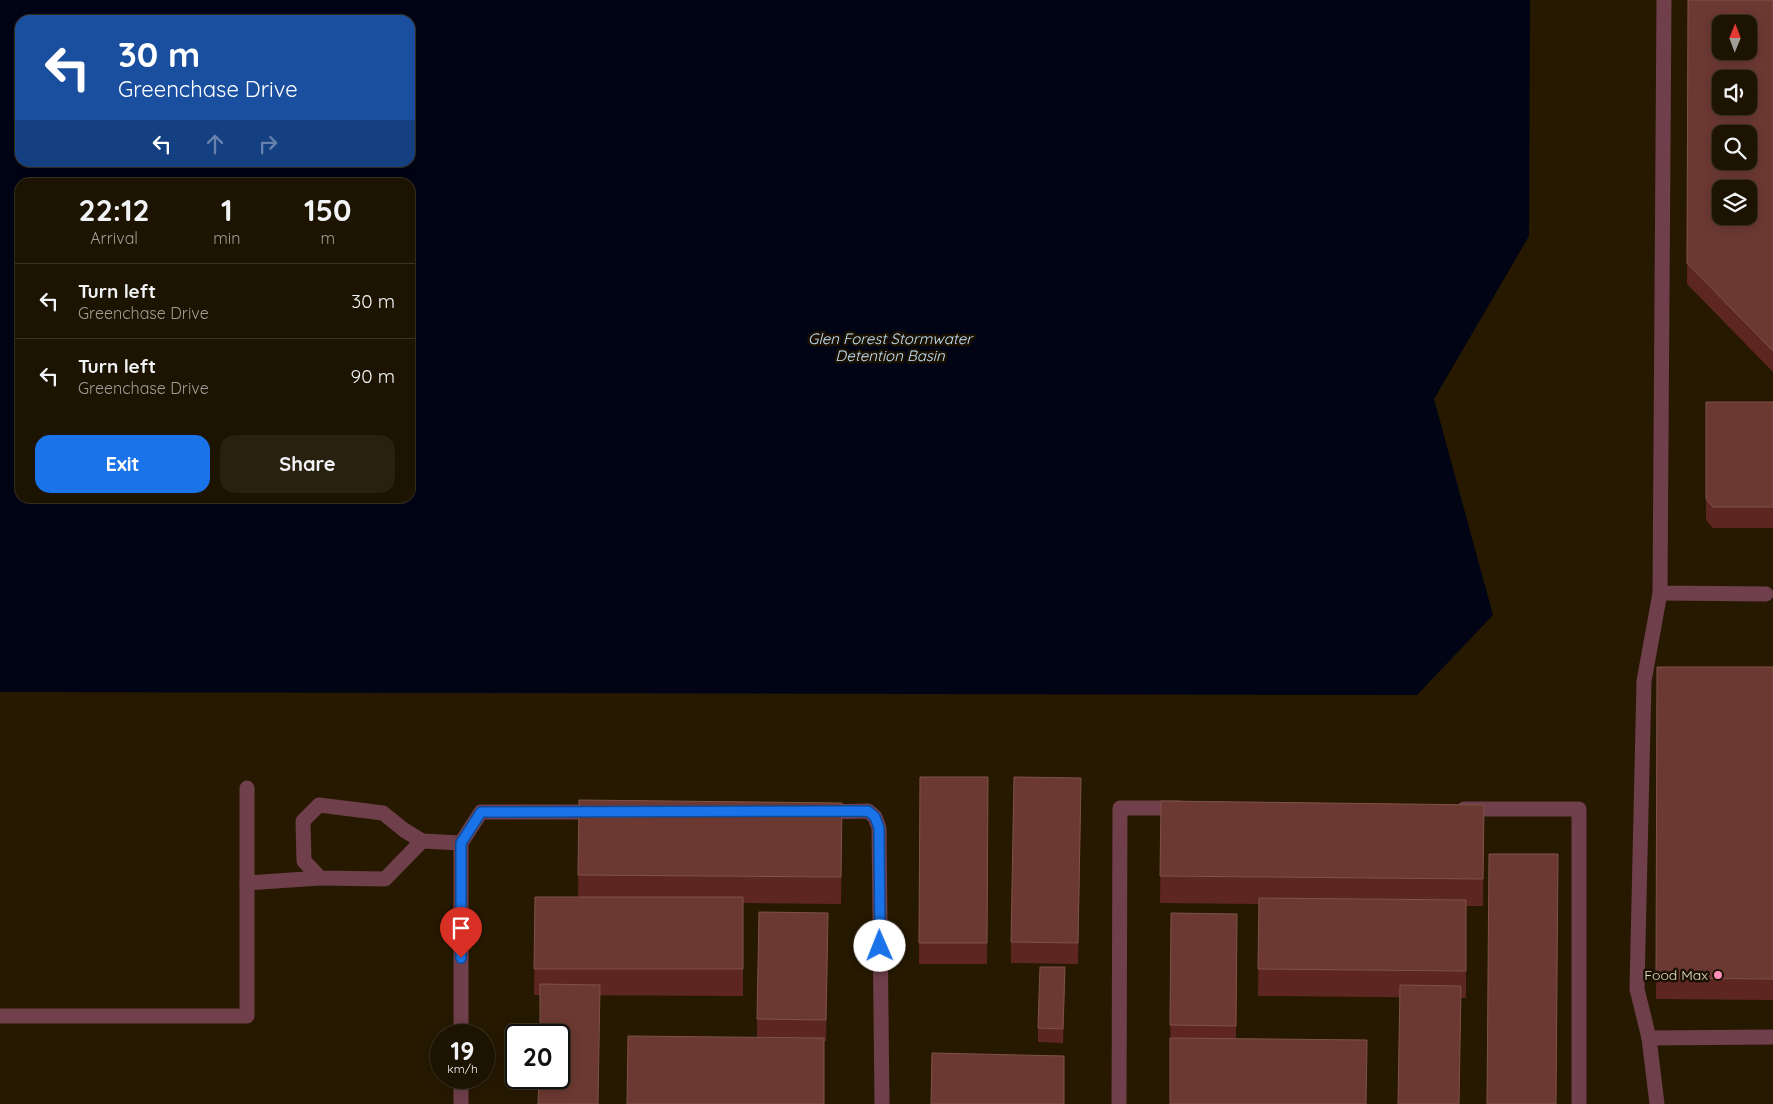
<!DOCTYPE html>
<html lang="en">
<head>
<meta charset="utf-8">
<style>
	:root { --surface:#1c1300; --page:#29200f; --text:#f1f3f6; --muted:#a09e99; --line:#3a3222; --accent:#1a73e8 }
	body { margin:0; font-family:Quicksand,sans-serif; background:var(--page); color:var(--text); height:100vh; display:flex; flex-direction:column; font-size:19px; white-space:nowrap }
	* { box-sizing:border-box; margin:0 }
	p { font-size:16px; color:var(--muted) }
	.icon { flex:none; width:28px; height:28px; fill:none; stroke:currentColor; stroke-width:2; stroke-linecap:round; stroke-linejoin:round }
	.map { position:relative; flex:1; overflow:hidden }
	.details { position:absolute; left:15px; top:178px; width:400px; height:325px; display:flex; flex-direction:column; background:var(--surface); border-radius:15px; box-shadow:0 2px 12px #0003,0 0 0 1px var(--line) }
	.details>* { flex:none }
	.top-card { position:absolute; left:15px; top:15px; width:400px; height:152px; border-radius:15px; box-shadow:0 2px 12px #0003,0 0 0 1px var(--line); background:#1a4fa0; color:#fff; overflow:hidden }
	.needle { width:32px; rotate:1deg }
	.tools { position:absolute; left:1712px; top:15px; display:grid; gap:10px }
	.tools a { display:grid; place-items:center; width:45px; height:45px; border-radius:10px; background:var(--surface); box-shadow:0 2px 12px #0003,0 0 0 1px var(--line); font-size:25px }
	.speed { position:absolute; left:430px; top:1024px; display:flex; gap:10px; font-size:25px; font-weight:700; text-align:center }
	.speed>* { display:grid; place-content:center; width:65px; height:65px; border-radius:50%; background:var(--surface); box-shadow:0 2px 12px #0003,0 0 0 1px var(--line); line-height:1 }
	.speed small { font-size:12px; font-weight:400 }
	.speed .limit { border:2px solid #111; border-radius:8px; background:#fff; color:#111 }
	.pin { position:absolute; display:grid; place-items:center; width:42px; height:42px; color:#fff; margin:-51px -21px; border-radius:50% 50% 50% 0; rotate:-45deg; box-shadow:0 0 5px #0007 }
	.pin .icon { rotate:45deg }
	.me { position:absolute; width:55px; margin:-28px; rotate:359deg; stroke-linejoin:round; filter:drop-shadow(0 0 4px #0008) }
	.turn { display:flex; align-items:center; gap:18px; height:105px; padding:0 20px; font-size:22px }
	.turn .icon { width:65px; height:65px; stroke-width:2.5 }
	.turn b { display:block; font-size:35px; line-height:42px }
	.lanes { display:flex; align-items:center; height:48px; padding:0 20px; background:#0003; justify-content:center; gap:25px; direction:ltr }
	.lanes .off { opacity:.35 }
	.eta { display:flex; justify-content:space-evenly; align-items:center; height:85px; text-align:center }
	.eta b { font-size:30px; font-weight:700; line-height:35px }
	.cta { display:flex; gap:10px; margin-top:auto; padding:10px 20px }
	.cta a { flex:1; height:58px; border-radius:15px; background:var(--accent); color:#fff; font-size:20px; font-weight:700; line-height:58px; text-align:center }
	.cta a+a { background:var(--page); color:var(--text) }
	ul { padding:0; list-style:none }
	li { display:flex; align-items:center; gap:15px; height:75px; padding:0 20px; border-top:1px solid var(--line) }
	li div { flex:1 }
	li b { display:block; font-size:19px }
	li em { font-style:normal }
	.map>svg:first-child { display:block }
	.water { fill:#000415; fill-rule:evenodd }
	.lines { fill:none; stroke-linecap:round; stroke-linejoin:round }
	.minor { stroke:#6f3f4b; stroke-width:15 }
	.wall { fill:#5e2620 }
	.building { fill:#6c3932; stroke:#7e5249; fill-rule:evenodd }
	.route-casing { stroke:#114b97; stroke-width:12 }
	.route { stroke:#1a73e8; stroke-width:9 }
	.poi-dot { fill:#ff8ebb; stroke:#1b1100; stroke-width:2 }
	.labels { text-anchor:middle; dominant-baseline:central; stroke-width:5; stroke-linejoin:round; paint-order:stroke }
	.poi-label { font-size:14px; fill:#e1d8c8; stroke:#1b1100; text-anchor:end }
	.water-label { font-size:15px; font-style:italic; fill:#c1e1fa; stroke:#1b1100 }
</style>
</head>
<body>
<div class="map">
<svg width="1773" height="1104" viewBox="0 0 1773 1104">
	<rect width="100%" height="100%" fill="#261900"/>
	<path class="water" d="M0,0H1530L1529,236L1434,399L1493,615L1417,695L0,692ZM20,20H410V162H20ZM20,182H410V498H20Z"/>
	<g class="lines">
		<g class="minor">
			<path d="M1664,0L1660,593L1766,594"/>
			<path d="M1464,809H1579V1104"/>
			<path d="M823,812L868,811L875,817L879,828L882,1104"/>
			<path d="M422,841L385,879L320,878L304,861L303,821L319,805L383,813L404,830L422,841L461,843"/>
			<path d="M247,883L320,878"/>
			<path d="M0,1016H247V788"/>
			<path d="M461,1035V843L481,812H598"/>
			<path d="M1649,1038L1637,989L1644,681L1660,593"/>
			<path d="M461,1104V1078"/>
			<path d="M1119,1104L1120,808H1181"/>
			<path d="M1657,1104L1649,1038L1773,1037"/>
		</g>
	</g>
	<g class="wall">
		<path d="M1688,0H1773V372L1687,284Z"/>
		<path d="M1706,402H1773V528H1713L1706,520Z"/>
		<path d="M1657,667H1773V1000L1656,999Z"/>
		<path d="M920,777H988L987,964H919Z"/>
		<path d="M1081,799L1078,964L1011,963V942Z"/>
		<path d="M579,800L842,803L841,904L743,903V996L534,995L535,897H578Z"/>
		<path d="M1161,801L1484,805L1483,906H1466V998L1258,996L1259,904L1160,903Z"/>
		<path d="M1171,913L1237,914L1236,1039L1170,1104Z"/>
		<path d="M828,934L826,1041L757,1038V1019Z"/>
		<path d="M1065,981L1063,1043L1038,1042V1028Z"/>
	</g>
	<g class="building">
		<path d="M1688,0H1773V351L1687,263ZM1721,24H1749V51H1721ZM1721,79H1749V106H1721ZM1721,134H1749V161H1721ZM1721,189H1749V216H1721Z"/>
		<path d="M1706,402H1773V507H1713L1706,499Z"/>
		<path d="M1657,667H1773V979L1656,978Z"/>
		<path d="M920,777H988L987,943H919Z"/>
		<path d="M1014,777L1081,778L1078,943L1011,942Z"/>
		<path d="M579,800L842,803L841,877L578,875Z"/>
		<path d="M1161,801L1484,805L1483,879L1160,876Z"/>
		<path d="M1489,854H1558L1556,1104H1487Z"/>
		<path d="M535,897H743V969H534Z"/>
		<path d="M1259,898L1466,900V971L1258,969Z"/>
		<path d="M759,912L828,913L826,1020L757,1019Z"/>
		<path d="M1171,913L1237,914L1236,1026L1170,1025Z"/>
		<path d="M1040,967H1065L1063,1029L1038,1028Z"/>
		<path d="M540,984L600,985L598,1104H538L539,1078H559V1035H540Z"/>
		<path d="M1400,985L1461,986L1459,1104H1398Z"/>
		<path d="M628,1036L824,1038V1104H627Z"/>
		<path d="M1170,1038L1367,1040L1366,1104H1170Z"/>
		<path d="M932,1053L1064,1056V1104H931Z"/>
	</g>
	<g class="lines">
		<g class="route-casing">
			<path id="route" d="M461,958V843L481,812L868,811L875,817L879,828L880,946"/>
		</g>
		<use href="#route" class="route"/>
	</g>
	<circle class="poi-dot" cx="1718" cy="975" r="5"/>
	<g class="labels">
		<g class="poi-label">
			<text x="1708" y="975">Food Max</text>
		</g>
		<g class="water-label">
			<text x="890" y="338">Glen Forest Stormwater<tspan x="890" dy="17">Detention Basin</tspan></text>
		</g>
	</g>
</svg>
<div class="tools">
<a><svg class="needle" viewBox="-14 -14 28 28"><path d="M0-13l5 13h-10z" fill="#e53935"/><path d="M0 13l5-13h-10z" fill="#a09e99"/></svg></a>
<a><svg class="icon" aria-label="sound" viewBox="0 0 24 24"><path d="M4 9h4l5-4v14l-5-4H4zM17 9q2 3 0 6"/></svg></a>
<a><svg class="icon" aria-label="search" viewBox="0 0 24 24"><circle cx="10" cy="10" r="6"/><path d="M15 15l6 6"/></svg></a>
<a><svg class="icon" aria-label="layers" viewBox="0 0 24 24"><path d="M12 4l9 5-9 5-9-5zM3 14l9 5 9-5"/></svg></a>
</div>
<div class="speed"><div>19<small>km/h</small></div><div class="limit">20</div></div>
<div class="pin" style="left:461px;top:958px;background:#d93025"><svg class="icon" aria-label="arrive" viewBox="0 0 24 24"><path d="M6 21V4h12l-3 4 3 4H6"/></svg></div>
<svg class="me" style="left:880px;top:946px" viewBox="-20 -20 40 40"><circle r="19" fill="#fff"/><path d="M0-13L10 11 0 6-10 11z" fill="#1a73e8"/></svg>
<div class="top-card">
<div class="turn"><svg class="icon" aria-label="left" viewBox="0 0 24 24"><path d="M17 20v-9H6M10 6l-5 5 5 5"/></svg><div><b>30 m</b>Greenchase Drive</div></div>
<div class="lanes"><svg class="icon" aria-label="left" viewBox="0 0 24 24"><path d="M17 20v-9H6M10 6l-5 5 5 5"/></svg><svg class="icon off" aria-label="ahead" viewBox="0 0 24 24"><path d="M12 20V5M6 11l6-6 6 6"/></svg><svg class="icon off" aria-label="right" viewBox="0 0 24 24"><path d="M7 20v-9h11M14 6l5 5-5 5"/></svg></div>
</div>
<section class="details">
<div class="eta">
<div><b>22:12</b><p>Arrival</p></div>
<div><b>1</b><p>min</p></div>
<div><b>150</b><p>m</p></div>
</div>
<ul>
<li><svg class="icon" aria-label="left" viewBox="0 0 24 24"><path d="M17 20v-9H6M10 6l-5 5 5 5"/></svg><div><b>Turn left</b><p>Greenchase Drive</p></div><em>30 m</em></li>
<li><svg class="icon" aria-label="left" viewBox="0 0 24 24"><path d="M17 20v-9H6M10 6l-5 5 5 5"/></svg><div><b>Turn left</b><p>Greenchase Drive</p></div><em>90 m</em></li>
</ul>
<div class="cta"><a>Exit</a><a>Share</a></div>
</section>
</div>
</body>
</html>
